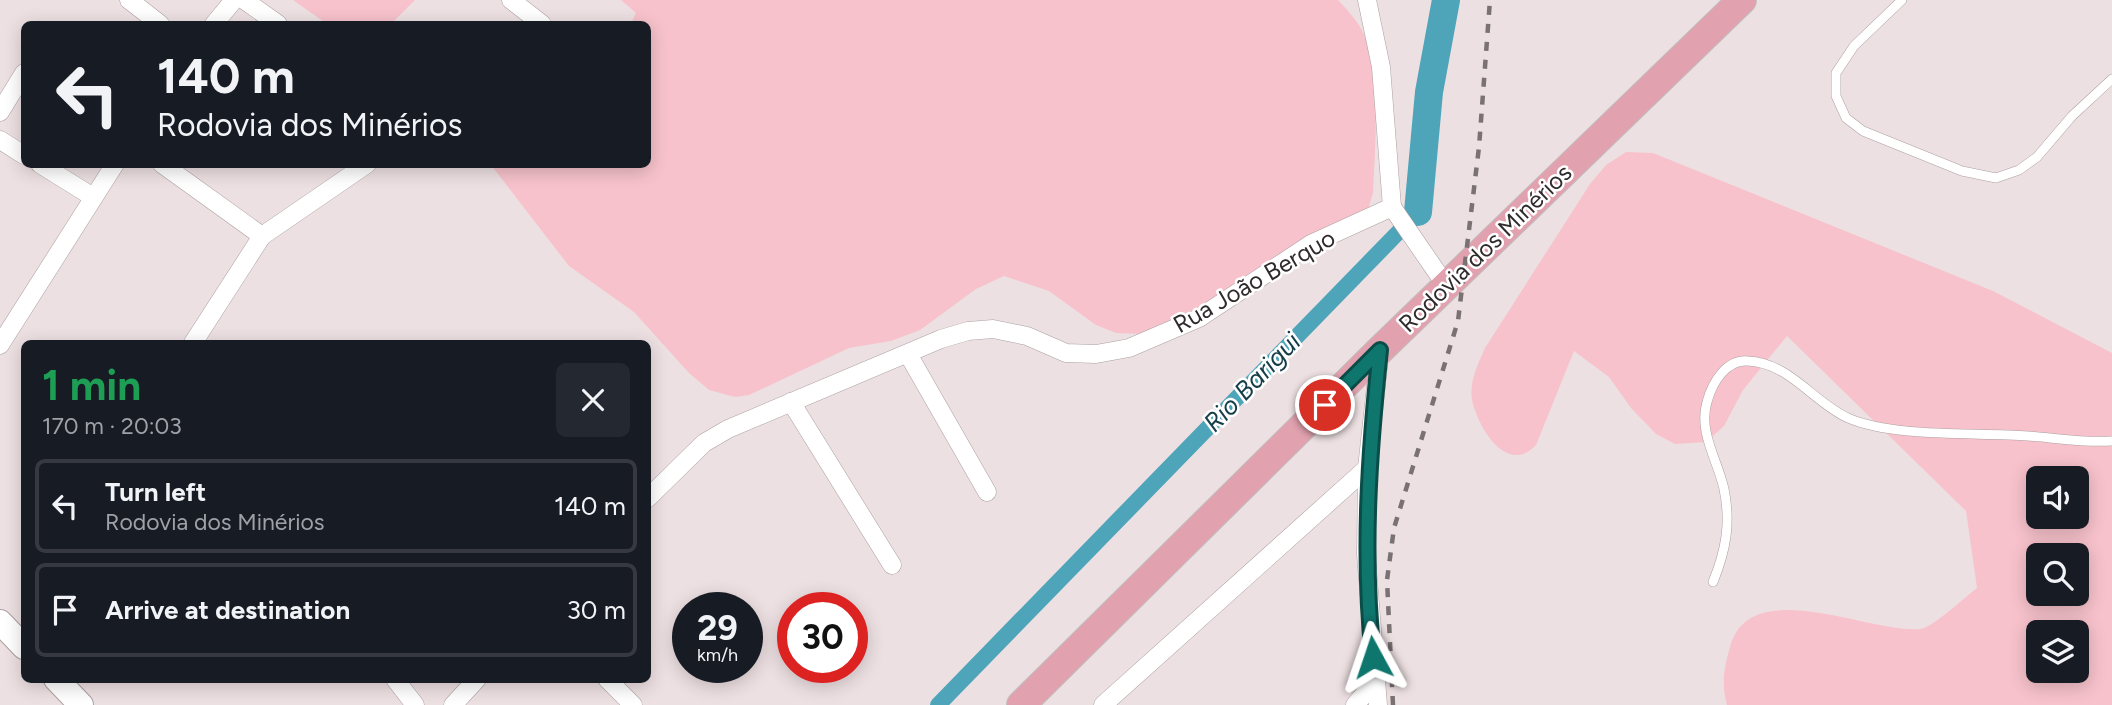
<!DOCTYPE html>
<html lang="en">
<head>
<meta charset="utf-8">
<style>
	:root { --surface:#171b24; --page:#242831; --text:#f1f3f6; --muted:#9ea1a6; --line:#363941 }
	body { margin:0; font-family:Figtree,sans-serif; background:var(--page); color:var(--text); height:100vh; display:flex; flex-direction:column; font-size:26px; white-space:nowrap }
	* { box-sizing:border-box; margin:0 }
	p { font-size:23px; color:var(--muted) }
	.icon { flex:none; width:38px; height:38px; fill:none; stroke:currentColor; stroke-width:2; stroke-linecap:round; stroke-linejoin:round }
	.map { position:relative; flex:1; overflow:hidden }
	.panel { position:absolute; left:21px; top:340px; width:630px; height:343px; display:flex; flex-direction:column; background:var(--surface); border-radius:10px; box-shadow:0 4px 18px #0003 }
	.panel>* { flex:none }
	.banner { position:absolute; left:21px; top:21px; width:630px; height:147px; border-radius:10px; box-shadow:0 4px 18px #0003; background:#171b24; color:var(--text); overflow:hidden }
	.controls { position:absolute; left:2026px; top:466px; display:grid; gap:14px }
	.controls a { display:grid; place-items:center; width:63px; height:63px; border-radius:10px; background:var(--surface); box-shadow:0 4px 18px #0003; font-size:35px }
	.speed { position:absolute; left:672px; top:592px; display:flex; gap:14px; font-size:35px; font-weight:700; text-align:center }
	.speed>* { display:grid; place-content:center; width:91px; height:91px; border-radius:50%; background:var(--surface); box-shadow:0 4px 18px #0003; line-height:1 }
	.speed small { font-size:18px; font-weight:400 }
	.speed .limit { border:10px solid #d22; background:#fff; color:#111 }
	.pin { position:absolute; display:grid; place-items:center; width:60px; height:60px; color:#fff; margin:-30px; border:4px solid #fff; border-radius:50%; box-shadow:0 2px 7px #0007 }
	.me { position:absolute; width:77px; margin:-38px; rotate:355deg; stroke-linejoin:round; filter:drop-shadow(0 0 5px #0008) }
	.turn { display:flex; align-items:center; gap:24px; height:147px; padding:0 21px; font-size:32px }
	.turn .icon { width:91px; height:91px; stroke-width:2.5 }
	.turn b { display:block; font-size:49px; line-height:60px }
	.round { display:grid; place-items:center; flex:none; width:74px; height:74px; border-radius:10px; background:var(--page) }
	.summary { display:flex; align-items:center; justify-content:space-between; height:119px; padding:0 21px }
	h1 { font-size:42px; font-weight:700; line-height:52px; color:#1e9e55 }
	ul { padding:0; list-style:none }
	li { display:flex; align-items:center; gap:21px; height:94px; margin:0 14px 10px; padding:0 7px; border:4px solid var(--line); border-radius:10px }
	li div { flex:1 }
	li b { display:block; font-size:26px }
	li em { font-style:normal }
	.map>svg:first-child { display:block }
	.green { fill:#f7c2cb; fill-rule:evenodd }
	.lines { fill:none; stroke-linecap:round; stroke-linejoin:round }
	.canal { stroke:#4ea5b9; stroke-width:16 }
	.river { stroke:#4ea5b9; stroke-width:28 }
	.lane-casing { stroke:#aca0a1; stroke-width:10 }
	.street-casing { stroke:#aca0a1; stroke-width:19 }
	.secondary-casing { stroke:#aca0a1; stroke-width:26 }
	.primary-casing { stroke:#c1bfbf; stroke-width:30 }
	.lane { stroke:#fff; stroke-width:9 }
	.street { stroke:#fff; stroke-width:18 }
	.secondary { stroke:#fff; stroke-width:24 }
	.primary { stroke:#e1a1af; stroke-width:28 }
	.rail { stroke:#797172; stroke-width:4.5; stroke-dasharray:9 9; stroke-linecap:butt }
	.route-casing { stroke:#0a4d48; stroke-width:18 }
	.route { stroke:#0f766e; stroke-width:12 }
	.labels { text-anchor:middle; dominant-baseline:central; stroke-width:5; stroke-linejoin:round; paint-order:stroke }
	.street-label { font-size:24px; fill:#2f2a2b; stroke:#fff }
	.water-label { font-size:26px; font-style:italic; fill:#163e48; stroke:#fff }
</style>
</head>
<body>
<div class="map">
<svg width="2112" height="705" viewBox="0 0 2112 705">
	<rect width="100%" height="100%" fill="#ede0e2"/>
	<g class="green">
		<path d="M293,0H415L391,24H327Z"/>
		<path d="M621,0H1338C1349,12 1361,24 1366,40C1381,87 1375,144 1373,193L1368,210L1194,315L1143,334L1116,333L1096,325L1049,291L1004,276L976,289L920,330L891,341L849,348L749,395L735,397L709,390L689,373L634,312L569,266L491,165L648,164V24H631L636,13Z"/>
		<path d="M1626,152L1653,153L1993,291L2112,353V705H1727C1721,684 1724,668 1730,647C1750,573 1869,634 1921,629C1933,627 1965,597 1977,588L1966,511L1787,336L1743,390L1724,426L1706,442L1675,444L1656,434L1631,408L1609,377L1574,351L1536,445C1507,476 1478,428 1472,400C1469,382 1478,364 1485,348L1590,184L1606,165ZM2039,478H2077V516H2039ZM2039,555H2077V593H2039ZM2039,632H2077V670H2039Z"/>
	</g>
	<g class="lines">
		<path class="canal" d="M938,705L1418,212"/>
		<path class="river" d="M1418,212L1429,92L1446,0"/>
		<g class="lane-casing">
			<g id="lane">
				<path d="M1902,0L1854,46L1836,73V96L1846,118L1863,131L1962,171L1996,178L2019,170L2037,157L2072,116L2112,79"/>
				<path d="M1713,582C1726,550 1731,523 1724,489C1718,461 1698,432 1707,402C1712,383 1726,359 1748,361C1790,363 1813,402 1848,418C1894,438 1976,432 2028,436C2057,438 2083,443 2112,441"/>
			</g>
		</g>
		<g class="street-casing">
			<g id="street">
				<path d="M129,0L160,24"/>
				<path d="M244,0L278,24"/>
				<path d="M511,0L542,24"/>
				<path d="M1367,0L1381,67L1392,207"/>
				<path d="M214,24L234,0"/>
				<path d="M0,112L24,73"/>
				<path d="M0,140L24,155"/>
				<path d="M40,164L93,197"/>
				<path d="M162,164L262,236"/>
				<path d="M193,343L262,236L367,164"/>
				<path d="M0,345L115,164"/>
				<path d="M908,354L987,492"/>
				<path d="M791,402L892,565"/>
				<path d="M648,498L704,443L728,429L941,339L968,331L993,329L1027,336L1066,353L1096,354L1129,348L1199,318L1311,244L1392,207L1447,287"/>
				<path d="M395,679L415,705"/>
				<path d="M607,679L633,705"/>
				<path d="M453,705L477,679"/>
				<path d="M1103,705L1367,468"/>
				<path d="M1355,705L1375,682"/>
				<path d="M1378,705L1366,554L1367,468L1380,350"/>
			</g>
		</g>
		<g class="secondary-casing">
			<g id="secondary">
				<path d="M0,622L24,647"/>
				<path d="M56,679L81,705"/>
			</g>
		</g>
		<g class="primary-casing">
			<path id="primary" d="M1021,705L1380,350L1742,0"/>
		</g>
		<use href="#lane" class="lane"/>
		<use href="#street" class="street"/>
		<use href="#secondary" class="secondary"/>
		<use href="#primary" class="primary"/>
		<path class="rail" d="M1393,705L1387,580L1394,528L1458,321L1479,147L1490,0"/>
	</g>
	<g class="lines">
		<g class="route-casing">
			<path id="route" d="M1325,405L1380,350C1369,453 1362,554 1373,657"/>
		</g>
		<use href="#route" class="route"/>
	</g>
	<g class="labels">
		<g class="street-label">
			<text transform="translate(1485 248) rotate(-44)">Rodovia dos Minérios</text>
			<text transform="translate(1254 281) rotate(-30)">Rua João Berquo</text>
		</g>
		<g class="water-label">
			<text transform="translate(1252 382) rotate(-46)">Rio Barigui</text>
		</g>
	</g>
</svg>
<div class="controls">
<a><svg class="icon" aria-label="sound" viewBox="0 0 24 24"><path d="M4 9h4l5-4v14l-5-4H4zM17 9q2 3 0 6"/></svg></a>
<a><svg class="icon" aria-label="search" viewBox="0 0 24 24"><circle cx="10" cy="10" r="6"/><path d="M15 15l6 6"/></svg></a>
<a><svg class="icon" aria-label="layers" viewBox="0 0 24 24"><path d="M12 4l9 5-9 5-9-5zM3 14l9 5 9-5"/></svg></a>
</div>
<div class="speed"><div>29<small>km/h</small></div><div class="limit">30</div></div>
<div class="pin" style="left:1325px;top:405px;background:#d93025"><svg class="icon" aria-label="arrive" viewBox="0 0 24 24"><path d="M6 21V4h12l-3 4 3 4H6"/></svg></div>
<svg class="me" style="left:1373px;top:657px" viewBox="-20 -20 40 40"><path d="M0-17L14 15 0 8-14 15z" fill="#0f766e" stroke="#fff" stroke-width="4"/></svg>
<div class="banner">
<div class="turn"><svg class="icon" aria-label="left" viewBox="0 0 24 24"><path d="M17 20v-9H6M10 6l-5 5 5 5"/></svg><div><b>140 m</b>Rodovia dos Minérios</div></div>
</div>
<section class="panel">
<div class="summary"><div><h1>1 min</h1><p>170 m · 20:03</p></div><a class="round"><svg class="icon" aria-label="close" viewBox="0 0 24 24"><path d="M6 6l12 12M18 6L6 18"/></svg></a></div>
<ul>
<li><svg class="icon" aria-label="left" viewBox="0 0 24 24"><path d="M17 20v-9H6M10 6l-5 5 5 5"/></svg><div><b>Turn left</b><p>Rodovia dos Minérios</p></div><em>140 m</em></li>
<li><svg class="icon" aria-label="arrive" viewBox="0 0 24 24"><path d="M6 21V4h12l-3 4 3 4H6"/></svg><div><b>Arrive at destination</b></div><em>30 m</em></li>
</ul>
</section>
</div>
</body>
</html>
